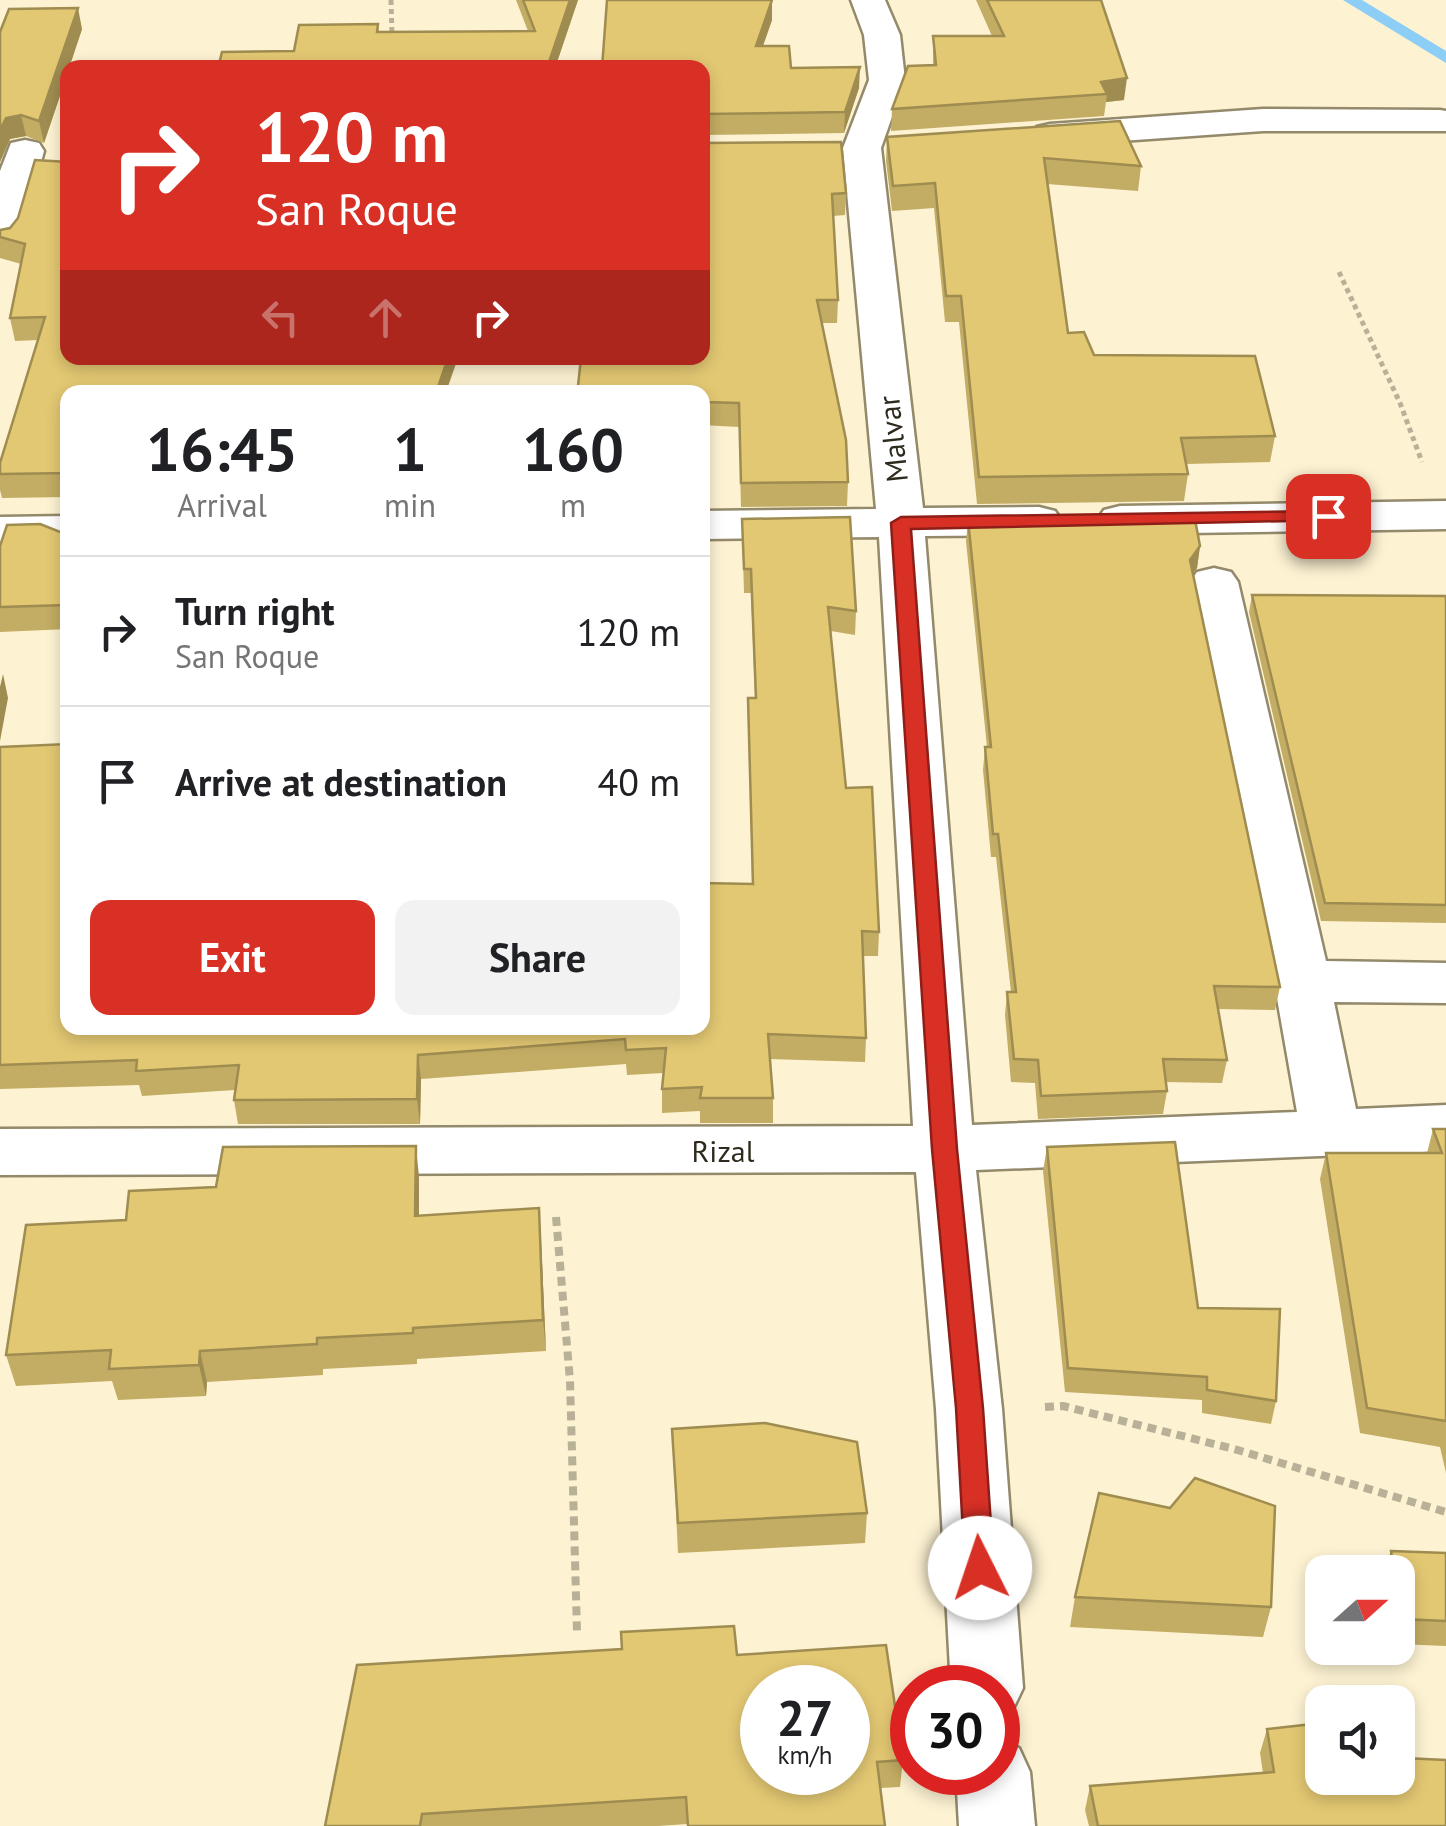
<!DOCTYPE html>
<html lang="en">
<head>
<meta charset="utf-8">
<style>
	:root { --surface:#fff; --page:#f2f2f2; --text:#202124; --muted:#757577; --line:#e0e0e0; --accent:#d93025 }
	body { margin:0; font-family:"PT Sans",sans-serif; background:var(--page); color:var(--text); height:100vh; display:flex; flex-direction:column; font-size:38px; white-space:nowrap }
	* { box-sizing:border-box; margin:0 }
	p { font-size:32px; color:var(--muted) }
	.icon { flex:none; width:55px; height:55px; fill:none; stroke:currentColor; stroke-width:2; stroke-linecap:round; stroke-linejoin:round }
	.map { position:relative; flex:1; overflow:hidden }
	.side { position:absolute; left:60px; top:385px; width:650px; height:650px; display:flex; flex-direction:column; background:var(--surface); border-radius:20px; box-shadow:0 5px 15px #0003 }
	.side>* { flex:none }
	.guide { position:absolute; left:60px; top:60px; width:650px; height:305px; border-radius:20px; box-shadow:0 5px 15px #0003; background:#d93025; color:#fff; overflow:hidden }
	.needle { width:65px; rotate:69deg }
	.tools { position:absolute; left:1305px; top:1555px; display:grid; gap:20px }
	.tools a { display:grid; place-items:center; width:110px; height:110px; border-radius:20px; background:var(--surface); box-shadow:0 5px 15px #0003; font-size:50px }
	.speed { position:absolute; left:740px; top:1665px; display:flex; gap:20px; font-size:50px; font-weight:700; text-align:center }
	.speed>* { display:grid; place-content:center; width:130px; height:130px; border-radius:50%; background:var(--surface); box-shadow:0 5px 15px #0003; line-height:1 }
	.speed small { font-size:25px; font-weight:400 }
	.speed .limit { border:15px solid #d22; background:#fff; color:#111 }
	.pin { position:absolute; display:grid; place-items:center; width:85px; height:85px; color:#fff; margin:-42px; border-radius:20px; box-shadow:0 5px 15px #0006 }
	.me { position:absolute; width:110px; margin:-55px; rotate:356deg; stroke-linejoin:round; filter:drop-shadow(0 0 8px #0008) }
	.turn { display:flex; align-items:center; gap:35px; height:210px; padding:0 30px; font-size:45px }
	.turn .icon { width:130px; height:130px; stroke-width:2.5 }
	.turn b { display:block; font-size:70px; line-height:85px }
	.lanes { display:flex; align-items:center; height:95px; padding:0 30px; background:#0003; justify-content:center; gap:50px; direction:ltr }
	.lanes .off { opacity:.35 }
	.eta { display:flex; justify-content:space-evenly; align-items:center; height:170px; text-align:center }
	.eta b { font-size:60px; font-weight:700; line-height:70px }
	.primary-button { display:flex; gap:20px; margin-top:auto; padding:20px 30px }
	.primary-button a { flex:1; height:115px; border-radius:20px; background:var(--accent); color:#fff; font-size:40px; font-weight:700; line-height:115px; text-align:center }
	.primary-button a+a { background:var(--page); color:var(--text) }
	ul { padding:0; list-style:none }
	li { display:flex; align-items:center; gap:30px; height:150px; padding:0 30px; border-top:2px solid var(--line) }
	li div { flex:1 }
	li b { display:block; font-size:38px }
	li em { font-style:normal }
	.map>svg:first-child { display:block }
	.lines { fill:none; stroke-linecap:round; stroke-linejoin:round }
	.stream { fill:#8ccef6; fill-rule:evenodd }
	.minor-casing { stroke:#93896b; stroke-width:5 }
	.path-far1 { stroke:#b9b197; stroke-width:5; stroke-dasharray:5 4; stroke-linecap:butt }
	.path { stroke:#b9b197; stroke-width:8; stroke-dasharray:9 6; stroke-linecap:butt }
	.minor { fill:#fff; fill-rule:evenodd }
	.wall { fill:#c3ac63 }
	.shaded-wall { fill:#9f8c50 }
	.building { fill:#e3c873; stroke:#9f8c50; stroke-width:2.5; fill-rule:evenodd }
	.route { fill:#d93025; stroke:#8d1f18; stroke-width:2.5 }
	.labels { text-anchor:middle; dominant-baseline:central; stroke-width:10; stroke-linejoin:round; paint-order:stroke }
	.street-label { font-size:30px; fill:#2e2a1e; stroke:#fff }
</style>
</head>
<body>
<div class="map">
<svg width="1446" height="1826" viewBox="0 0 1446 1826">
	<rect width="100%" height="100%" fill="#fdf2d2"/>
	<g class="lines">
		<path class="stream" d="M1343,0H1362L1446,51V63Z"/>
		<g class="minor-casing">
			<g id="minor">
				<path d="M851,0H885L900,35L905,80L881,148L923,508L1039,507L1055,511L1062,521L1055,531L1039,535L925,536L972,1125L1297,1112L1274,981L1190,582L1197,572L1214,568L1231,572L1238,582L1326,961L1446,963V1003L1334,1002L1356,1109L1446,1105V1151L976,1170L1002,1409L1023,1688L1012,1711L998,1717V1688H951L936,1409L916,1172L0,1175V1129L913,1126L879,537L702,539V511L876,509L843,148L869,80L864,35Z"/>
				<path d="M1263,109L1440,110L1446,111V131H1263L1050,146L1037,143L1031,135L1037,127L1050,124Z"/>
				<path d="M25,140L39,143L44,151L20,238L14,247L0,250V171L11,143Z"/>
				<path d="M1446,501V529L1120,534L1104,530L1097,520L1104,510L1120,506Z"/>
				<path d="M68,516V544L0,545V517Z"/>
				<path d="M998,1739L1019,1748L1030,1772L1035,1826H959L956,1772H998Z"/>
			</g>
		</g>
		<g class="path-far1">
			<path d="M391,0L392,36"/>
			<path d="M1339,272L1400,403L1422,462"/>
		</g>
		<g class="path">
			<path d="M556,1217L570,1381L577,1631"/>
			<path d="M1045,1407L1063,1406L1234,1449L1446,1512"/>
		</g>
		<use href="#minor" class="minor"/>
	</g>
	<g class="wall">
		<path d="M516,0H578L555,68H218L294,51L378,24L379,32L528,31Z"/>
		<path d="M772,0V20L763,46L791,68L859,88L844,133L702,135V68Z"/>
		<path d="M976,0H1101L1124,100L1106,102L1104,116L891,131L892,109L933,65V36H992Z"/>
		<path d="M82,29L69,68H68V72L44,143L26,136L10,139L0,162V32Z"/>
		<path d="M887,137L1141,166L1138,191L1047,184L1068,333L1094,355L1275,436L1270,462L1186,464L1188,474L1184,501L977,504L959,322H945L934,208L892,211L886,161Z"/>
		<path d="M702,143L846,193L845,215L833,216L838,300L837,323H822L848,482L847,506L741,507L739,427L702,425V392H68V497L2,498L0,490V463L38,340L15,341L10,318L21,264L0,258V230L447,390L578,386Z"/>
		<path d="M742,519L856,611L855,635L831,631L846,788L879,932L878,956H863L866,1038L865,1062L770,1059L773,1098V1123H700V1111L662,1113V1089L663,1073L627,1075L626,1064L421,1079L420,1124H238L234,1100L235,1090L142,1096L139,1085L0,1089V747L68,1028H702L752,884L748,698H755L751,593H744Z"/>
		<path d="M968,519L1200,546L1197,568L1193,574L1280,987L1275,1010L1218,1009L1227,1060L1222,1083L1166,1082L1167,1091L1163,1114L1038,1119L1035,1083L1011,1082L1005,1015L1007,992H1011L996,857H991L983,770L985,747H987L966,541Z"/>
		<path d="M68,535V629L0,632V546Z"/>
		<path d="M1252,595L1446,596V923L1321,921L1249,612Z"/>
		<path d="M1433,1129H1446V1473L1440,1447L1360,1433L1320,1179L1326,1153H1427Z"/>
		<path d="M1047,1147L1198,1308L1276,1401L1271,1424L1202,1413V1400L1065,1392L1043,1171Z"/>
		<path d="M419,1177V1216L541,1240L546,1351L417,1359V1364L323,1369V1375L207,1382L206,1396L118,1400L112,1381L16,1386L6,1355L126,1220Z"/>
		<path d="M672,1429L867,1513L865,1543L678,1553Z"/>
		<path d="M1391,1551L1446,1553V1646L1398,1644V1572H1384Z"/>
		<path d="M1075,1597L1271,1607L1263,1637L1070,1627Z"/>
		<path d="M622,1649L737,1655L903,1760L900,1787L881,1788L885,1826H687V1824L658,1826H325Z"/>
		<path d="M1267,1729L1404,1758L1446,1826H1089L1085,1810L1090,1786L1263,1773L1260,1753Z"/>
	</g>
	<g class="shaded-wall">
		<path d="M570,0H578L555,68H547Z"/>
		<path d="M772,0V20L755,68L756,46Z"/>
		<path d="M78,8L82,29L69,68H68V72L44,143L39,121Z"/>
		<path d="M860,67L859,88L844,133L845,112Z"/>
		<path d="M1127,78L1124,100L1106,102L1107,94L1101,82Z"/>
		<path d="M21,115L26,136L10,139L0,162V130L6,118Z"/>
		<path d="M448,358H458L446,392L437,390Z"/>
		<path d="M1200,546L1197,568L1186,583L1190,560Z"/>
		<path d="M3,674L8,698L0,741V687Z"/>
		<path d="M418,1055L421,1079L420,1124L417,1099Z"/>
		<path d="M416,1146L419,1177V1247L415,1216Z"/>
		<path d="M539,1208L541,1240L546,1351L543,1320Z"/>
		<path d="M200,1351L207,1382L206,1396L199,1365Z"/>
	</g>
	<g class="building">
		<path d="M523,0H570L547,68H218L222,52L294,51L299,25L378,24L377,32L535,31Z"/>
		<path d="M607,0H772L756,46H789L791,68L860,67L845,112L702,114V68H602Z"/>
		<path d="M987,0H1101L1127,78L1101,82L1107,94L892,109L908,66L936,65L933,36H1004Z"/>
		<path d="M78,8L39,121L21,115L6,118L0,130V32L9,9Z"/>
		<path d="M1120,121L1141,166L1044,158L1068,333L1084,332L1094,355L1255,356L1275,436L1181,438L1188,474L979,477L961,296H946L935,183L893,186L887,137Z"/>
		<path d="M841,142L846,193L832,194L838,300H817L846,440L848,482L741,483L739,403L702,402V392H68V473L0,474V463L45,317L10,318L25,244L0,237V230L10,228L18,218L35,160L68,162V358H448L437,390L578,386L581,358H702V143Z"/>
		<path d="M1194,514L1200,546L1190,560L1280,987L1214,986L1227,1060L1163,1059L1167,1091L1041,1096L1038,1060L1014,1059L1007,992H1016L998,834H993L985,747H991L968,519Z"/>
		<path d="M850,517L856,611L828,607L846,788L872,787L879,932L862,931L866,1038L768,1034L773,1098H700L702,1087L662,1089L666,1048L626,1050L625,1039L418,1055L417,1099L234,1100L239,1065L136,1071L137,1060L0,1065V747L68,744V1028H702V883L753,884L748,698H756L751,569H744L742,519Z"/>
		<path d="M40,524L68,535V605L0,607V546L7,525Z"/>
		<path d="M1252,595L1446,596V905L1325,903Z"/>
		<path d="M1433,1129H1446V1421L1367,1408L1326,1153H1442Z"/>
		<path d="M1175,1142L1198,1308L1280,1309L1276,1401L1207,1390V1377L1068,1368L1047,1147Z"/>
		<path d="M416,1146L415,1216L539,1208L543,1320L413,1328V1333L317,1338V1344L200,1351L199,1365L109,1369L111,1350L6,1355L26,1225L126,1220L129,1191L216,1187L223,1147Z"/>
		<path d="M765,1423L857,1442L867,1513L678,1523L672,1429Z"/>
		<path d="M1195,1478L1275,1506L1271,1607L1075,1597L1099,1493L1170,1508Z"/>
		<path d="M1391,1551L1446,1553V1621L1402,1619L1398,1592V1572H1394Z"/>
		<path d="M734,1626L737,1655L886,1645L903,1760L877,1762L885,1826H688L686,1797L422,1814L420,1826H325L357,1665L622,1649L621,1632ZM762,1688H848V1772H762Z"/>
		<path d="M1322,1723V1778H1398V1733L1404,1758L1446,1760V1826H1098L1090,1786L1274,1772L1267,1729Z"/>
	</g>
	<path class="route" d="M1328,511L1335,512V520L911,529L957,1149L983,1408L994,1568L990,1577L980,1581L970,1577L965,1568L956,1408L932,1149L891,523L901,517Z"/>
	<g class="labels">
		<g class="street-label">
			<text transform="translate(892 439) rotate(-96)">Malvar</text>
			<text x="723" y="1150">Rizal</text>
		</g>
	</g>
</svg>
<div class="tools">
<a><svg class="needle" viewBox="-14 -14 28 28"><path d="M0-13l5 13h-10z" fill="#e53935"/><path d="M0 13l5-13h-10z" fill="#757577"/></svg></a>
<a><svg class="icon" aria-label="sound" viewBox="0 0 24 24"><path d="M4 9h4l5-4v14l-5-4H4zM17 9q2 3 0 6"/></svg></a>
</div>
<div class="speed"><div>27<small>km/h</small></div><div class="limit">30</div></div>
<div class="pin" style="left:1328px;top:516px;background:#d93025"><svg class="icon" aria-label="arrive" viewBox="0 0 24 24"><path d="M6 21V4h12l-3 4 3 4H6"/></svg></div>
<svg class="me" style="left:980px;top:1568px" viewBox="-20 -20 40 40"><circle r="19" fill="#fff"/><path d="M0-13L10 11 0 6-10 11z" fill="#d93025"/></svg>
<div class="guide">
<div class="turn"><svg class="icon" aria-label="right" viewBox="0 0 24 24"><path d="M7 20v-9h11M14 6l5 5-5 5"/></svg><div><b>120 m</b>San Roque</div></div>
<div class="lanes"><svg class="icon off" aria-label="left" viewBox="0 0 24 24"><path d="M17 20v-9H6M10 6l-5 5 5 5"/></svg><svg class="icon off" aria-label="ahead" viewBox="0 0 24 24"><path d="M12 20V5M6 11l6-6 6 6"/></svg><svg class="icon" aria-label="right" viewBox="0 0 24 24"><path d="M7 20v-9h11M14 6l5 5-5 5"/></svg></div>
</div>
<section class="side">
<div class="eta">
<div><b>16:45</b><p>Arrival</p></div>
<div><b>1</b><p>min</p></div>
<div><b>160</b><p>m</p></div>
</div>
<ul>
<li><svg class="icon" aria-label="right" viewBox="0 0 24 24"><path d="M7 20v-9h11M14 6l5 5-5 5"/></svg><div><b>Turn right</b><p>San Roque</p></div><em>120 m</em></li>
<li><svg class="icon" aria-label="arrive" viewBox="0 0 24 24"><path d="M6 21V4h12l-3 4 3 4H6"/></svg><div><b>Arrive at destination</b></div><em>40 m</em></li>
</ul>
<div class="primary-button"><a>Exit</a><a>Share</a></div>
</section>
</div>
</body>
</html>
